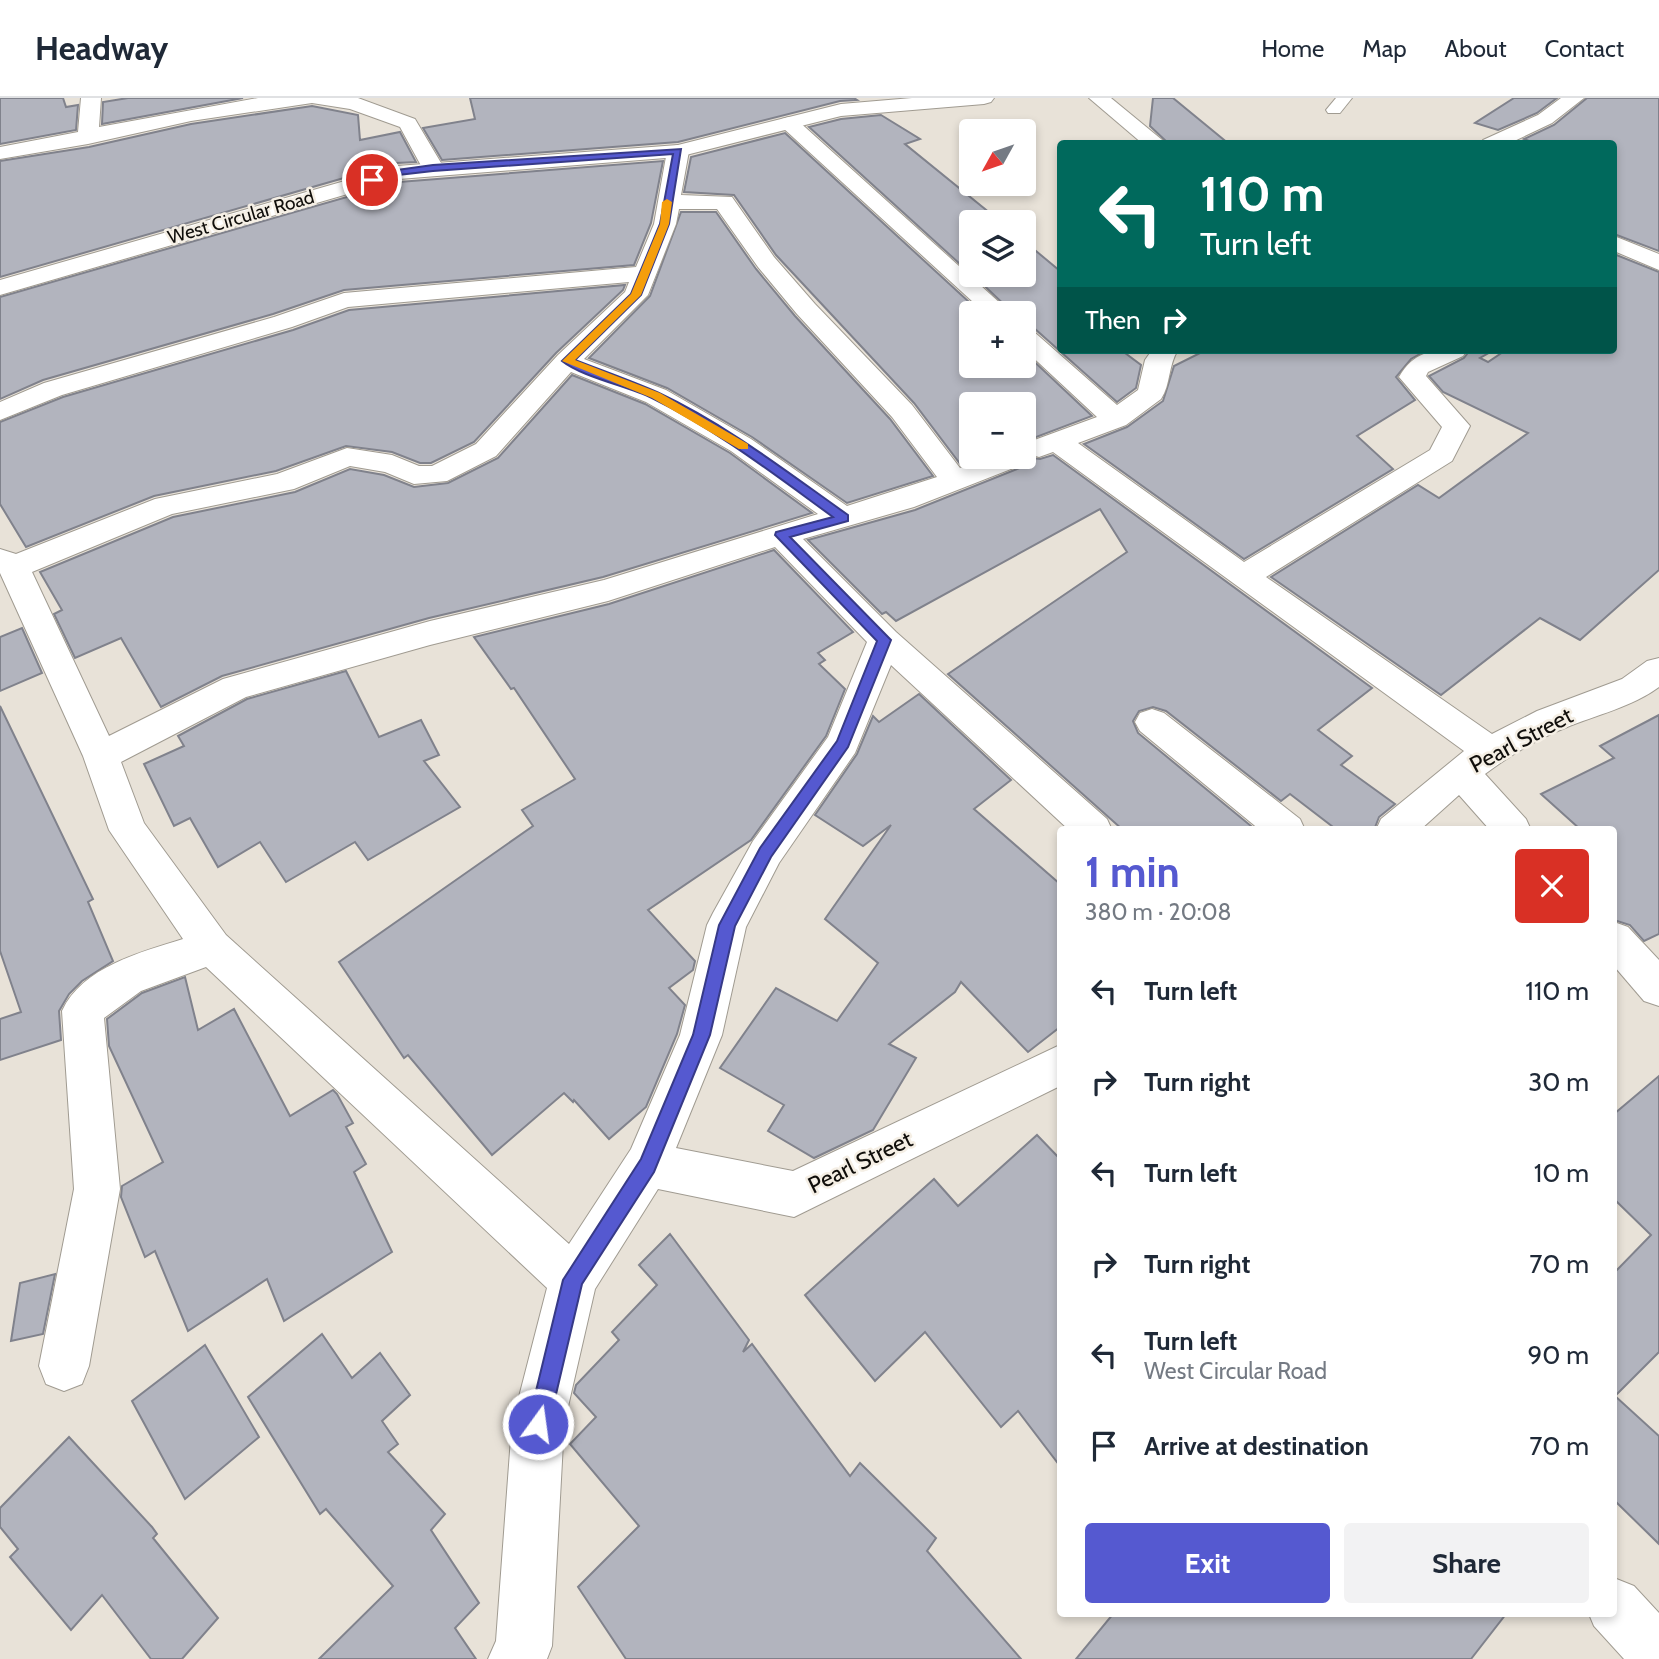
<!DOCTYPE html>
<html lang="en">
<head>
<meta charset="utf-8">
<style>
	:root { --surface:#fff; --page:#f2f2f3; --text:#1f2937; --muted:#747a83; --line:#e0e1e3; --accent:#5559d0 }
	body { margin:0; font-family:Cabin,sans-serif; background:var(--page); color:var(--text); height:100vh; display:flex; flex-direction:column; font-size:26px; white-space:nowrap }
	* { box-sizing:border-box; margin:0 }
	p { font-size:23px; color:var(--muted) }
	.icon { flex:none; width:38px; height:38px; fill:none; stroke:currentColor; stroke-width:2; stroke-linecap:round; stroke-linejoin:round }
	.map { position:relative; flex:1; overflow:hidden }
	.side { position:absolute; left:1057px; top:728px; width:560px; height:791px; display:flex; flex-direction:column; background:var(--surface); border-radius:7px; box-shadow:0 4px 10px #0003 }
	.side>* { flex:none }
	.guide { position:absolute; left:1057px; top:42px; width:560px; height:214px; border-radius:7px; box-shadow:0 4px 10px #0003; background:#00695c; color:#fff; overflow:hidden }
	.needle { width:46px; rotate:230deg }
	.controls { position:absolute; left:959px; top:21px; display:grid; gap:14px }
	.controls a { display:grid; place-items:center; width:77px; height:77px; border-radius:7px; background:var(--surface); box-shadow:0 4px 10px #0003; font-size:35px }
	.pin { position:absolute; display:grid; place-items:center; width:60px; height:60px; color:#fff; margin:-30px; border:4px solid #fff; border-radius:50%; box-shadow:0 2px 7px #0007 }
	.me { position:absolute; width:77px; margin:-38px; rotate:14deg; stroke-linejoin:round; filter:drop-shadow(0 0 5px #0008) }
	.turn { display:flex; align-items:center; gap:24px; height:147px; padding:0 28px; font-size:32px }
	.turn .icon { width:91px; height:91px; stroke-width:2.5 }
	.turn b { display:block; font-size:49px; line-height:60px }
	.then { display:flex; align-items:center; height:66px; padding:0 28px; background:#0003; gap:14px; font-size:26px }
	.round { display:grid; place-items:center; flex:none; width:74px; height:74px; border-radius:7px; background:var(--page) }
	.overview { display:flex; align-items:center; justify-content:space-between; height:119px; padding:0 28px }
	h1 { font-size:42px; font-weight:700; line-height:52px; color:var(--accent) }
	.cta { display:flex; gap:14px; margin-top:auto; padding:14px 28px }
	.cta a { flex:1; height:80px; border-radius:7px; background:var(--accent); color:#fff; font-size:28px; font-weight:700; line-height:80px; text-align:center }
	.cta a+a { background:var(--page); color:var(--text) }
	ul { padding:0; list-style:none }
	li { display:flex; align-items:center; gap:21px; height:91px; padding:0 28px }
	li div { flex:1 }
	li b { display:block; font-size:26px }
	li em { font-style:normal }
	header { display:flex; align-items:center; gap:42px; box-sizing:border-box; height:98px; padding:0 35px; background:var(--surface); border-bottom:2px solid var(--line) }
	header strong { font-size:33px }
	nav { display:flex; gap:38px; margin-inline-start:auto; font-size:24px }
	.map>svg:first-child { display:block }
	.building { fill:#b2b4be; stroke:#80828c; stroke-width:2 }
	.lines { fill:none; stroke-linecap:round; stroke-linejoin:round }
	.service-casing { stroke:#a09b91; stroke-width:2 }
	.minor-casing { stroke:#a09b91; stroke-width:2 }
	.tertiary-casing { stroke:#a09b91; stroke-width:2 }
	.service { fill:#fff; fill-rule:evenodd }
	.minor { fill:#fff; fill-rule:evenodd }
	.tertiary { fill:#fff; fill-rule:evenodd }
	.route { fill:#5559d0; stroke:#373a87; stroke-width:2 }
	.slow { fill:#f59e0b }
	.labels { text-anchor:middle; dominant-baseline:central; stroke-width:5; stroke-linejoin:round; paint-order:stroke }
	.far-street-label { font-size:19px; fill:#100e0b; stroke:#f5efe5 }
	.street-label { font-size:23px; fill:#100e0b; stroke:#f5efe5 }
</style>
</head>
<body>
<header>
<strong>Headway</strong>
<nav><a>Home</a><a>Map</a><a>About</a><a>Contact</a></nav>
</header>
<div class="map">
<svg width="1659" height="1561" viewBox="0 0 1659 1561">
	<rect width="100%" height="100%" fill="#e8e2d8"/>
	<g class="building">
		<path d="M0,0H63L66,9L78,7L76,32L0,46Z"/>
		<path d="M128,0H243L102,26L103,4Z"/>
		<path d="M470,0H854L857,2L840,3L678,44L442,62L423,30L475,21Z"/>
		<path d="M1153,0H1173L1229,46H1169L1150,28Z"/>
		<path d="M1514,0H1557L1537,15L1498,32L1475,25Z"/>
		<path d="M1587,0H1659V153L1614,136V46H1536L1524,41L1554,27Z"/>
		<path d="M312,8L358,17L360,42L400,34L416,64L396,65L0,179V63L89,49L191,26Z"/>
		<path d="M881,17L920,41L905,46L1001,124H971V176L809,29L841,21Z"/>
		<path d="M785,35L981,215H971V268H1024V254L1092,318L1028,342L1024,347V306H971V359H983L961,367L914,305L776,157L734,97L684,94L691,59Z"/>
		<path d="M663,63L651,125L634,167L344,192L273,216L43,282L0,301V199L399,84Z"/>
		<path d="M681,114H716L756,171L795,218L890,321L933,378L847,405L752,339L667,290L589,260L650,198Z"/>
		<path d="M1024,143L1060,173V252H1121L1141,267L1136,290L1117,304L1035,231L1024,228V215H1013L973,177H1024Z"/>
		<path d="M1614,156L1659,174V472L1580,542L1540,520L1441,597L1271,479L1418,387L1439,400L1528,335L1443,294L1429,278L1464,260L1470,252H1494L1480,260L1488,264L1506,252H1614Z"/>
		<path d="M625,187L623,192L556,255L474,344L431,365H420L392,354L346,348L276,373L154,398L26,449L0,406V324L63,299L293,232L349,212Z"/>
		<path d="M1206,252H1427L1411,261L1396,279L1415,302L1357,338L1393,371L1244,461L1084,346L1127,329L1163,303L1174,268Z"/>
		<path d="M572,277L645,306L730,355L812,415L603,479L429,520L222,578L161,609L121,540L75,560L54,516L62,512L40,474L173,419L295,394L350,371L384,377L414,389L448,385L498,360Z"/>
		<path d="M1053,357L1372,590L1318,632L1352,658L1341,667L1395,706L1379,719L1374,732H1337L1290,696L1281,703L1166,613L1153,609L1139,613L1133,623L1138,635L1251,728L1247,732H1123L948,576L1127,454L1100,411L896,523L886,514L882,516L808,442L915,412L1027,367L1032,360L1040,361Z"/>
		<path d="M774,452L853,534L818,555L825,562L819,566L845,591L826,638L751,742L648,812L695,863L693,872L669,890L685,907L677,936L646,1009L609,1041L574,1002L573,1004L564,995L492,1057L408,957L404,960L339,864L533,728L522,712L575,681L514,590L511,591L474,539L609,506Z"/>
		<path d="M22,530L42,575L0,593V539Z"/>
		<path d="M346,573L379,639L421,622L439,657L424,663L460,709L368,762L355,744L286,784L260,744L218,769L190,720L174,728L144,666L184,648L178,638L247,601Z"/>
		<path d="M919,596L1011,682L974,711L1060,786V929L1028,954L961,884L955,894L889,946L916,960L873,1032L814,1060L768,1033L784,1007L720,970L776,890L837,923L878,865L825,821L891,727L863,748L815,717L857,656L873,618L879,624Z"/>
		<path d="M0,608L93,801L88,804L113,863L82,883L69,896L59,913L61,942L0,962V921L21,914L0,853Z"/>
		<path d="M1659,617V836L1644,843L1630,827L1614,822V732H1581L1541,696L1614,660L1600,648Z"/>
		<path d="M185,879L198,932L234,911L290,1018L333,992L337,996L353,1025L346,1029L366,1066L354,1074L392,1154L284,1223L267,1181L188,1233L155,1153L145,1159L121,1099L122,1088L163,1064L109,948L107,921L142,895Z"/>
		<path d="M1659,978V1254L1615,1298L1659,1338V1446L1614,1402V1175L1651,1137L1614,1101V1016Z"/>
		<path d="M1037,1037L1060,1061V1368L1018,1313L1001,1329L925,1234L875,1283L805,1197L934,1081L958,1108Z"/>
		<path d="M670,1136L749,1242L743,1254L752,1246L850,1378L860,1365L936,1440L927,1453L1021,1561H626L578,1489L639,1428L570,1346L596,1319L574,1295L576,1287L619,1242L612,1234L657,1187L639,1167Z"/>
		<path d="M55,1176L43,1236L11,1243L20,1185Z"/>
		<path d="M322,1236L352,1280L380,1255L410,1297L382,1323L398,1346L388,1354L445,1416L431,1432L479,1505L455,1530L476,1561H319L393,1488L326,1411L320,1416L248,1299Z"/>
		<path d="M205,1247L259,1339L185,1401L132,1303Z"/>
		<path d="M69,1339L152,1429L157,1436L153,1440L218,1520L182,1561H151L102,1497L71,1532L10,1459L18,1451L0,1429V1410Z"/>
		<path d="M1113,1516H1506L1471,1561H1076Z"/>
	</g>
	<g class="lines">
		<g class="service-casing">
			<path id="service" d="M1336,0H1352L1340,15H1328L1326,12Z"/>
		</g>
		<g class="minor-casing">
			<g id="minor">
				<path d="M81,0H101L99,29L258,0H358L415,21L444,70L441,75H425L400,29L350,11L312,5L191,23L88,46L0,61V49L78,34Z"/>
				<path d="M1089,0H1111L1167,46H1143Z"/>
				<path d="M1561,0H1584L1552,25L1508,46H1480L1483,42L1538,17Z"/>
				<path d="M789,19L796,21L1011,215H985L782,29L779,25L782,21Z"/>
				<path d="M678,47L685,49L689,53L681,97L732,99L774,159L815,206L912,307L960,370L990,359H1024V352L1030,359L1026,365L914,409L803,441L896,534L1107,721L1112,732H1069L891,567L855,655L779,765L746,829L722,937L676,1050L793,1073L1060,947V988L794,1119L658,1091L595,1191L564,1326L552,1548L547,1561H488L496,1543L512,1326L547,1190L206,869L141,893L104,920L120,1091L89,1268L82,1286L64,1293L46,1286L39,1268L74,1091L62,913C82,869 141,854 183,841L109,732L83,658L0,475V451L16,456L155,401L277,376L347,350L392,357L419,368H432L476,346L558,257L625,194L629,184L348,209L292,229L62,297L0,322V304L44,285L274,219L344,195L636,169L654,126L667,53L671,49ZM679,111H717L758,169L797,216L892,319L937,379L847,408L751,341L666,292L584,261L648,197L676,126ZM571,274L646,304L731,353L818,416L604,482L430,523L223,581L109,638L32,474L172,416L294,391L350,368L385,374L414,386L447,383L496,358ZM775,449L867,544L828,639L753,743L713,815L707,827L680,937L631,1051L569,1146L226,837L144,725L121,664L246,599L430,547L608,503Z"/>
				<path d="M1614,138L1659,156V172L1614,153Z"/>
				<path d="M1024,230L1033,233L1117,307L1138,292L1145,262L1152,252H1178C1168,267 1171,286 1161,301L1126,327L1078,345L1244,464L1430,352L1442,329L1399,279C1416,250 1436,252 1467,252L1463,258L1428,274L1426,278L1470,328L1452,363L1266,479L1492,636L1537,613L1622,581L1647,563L1659,560V589C1632,609 1596,617 1565,630C1537,641 1509,658 1485,676L1526,721L1531,732H1490L1459,697L1420,732H1376L1381,721L1464,653L1053,354L1039,359L1029,356L1025,350L1029,344L1097,319L1024,251Z"/>
				<path d="M1152,611L1164,615L1300,721L1305,732H1260L1140,633L1135,624L1140,615Z"/>
				<path d="M1614,824L1628,829L1659,862V908L1644,903L1614,868Z"/>
				<path d="M1614,1480L1634,1488L1659,1515V1561H1624L1594,1528L1589,1516H1614Z"/>
			</g>
		</g>
		<g class="tertiary-casing">
			<path id="tertiary" d="M912,0H994L991,4L984,6L841,18L678,59L399,81L0,197V182L397,68L678,47L841,6Z"/>
		</g>
		<use href="#service" class="service"/>
		<use href="#minor" class="minor"/>
		<use href="#tertiary" class="tertiary"/>
	</g>
	<path class="route" d="M681,51L669,126L641,197L575,262C603,273 632,283 659,295C727,327 787,374 848,417V423L790,439L891,542L848,649L771,759L735,828L710,937L654,1074L582,1186L549,1326L546,1333L538,1336L531,1333L528,1326L563,1182L641,1061L693,937L719,827L760,750L837,643L877,543L775,437L776,434L833,419C775,377 717,332 652,300C627,288 582,279 562,263L631,196L660,126L673,56L433,73L398,77L372,85L367,82L397,72L433,67Z"/>
	<path class="slow" d="M667,101L672,104L669,126L641,197L575,262L660,295L748,346V351H739L652,300L562,263L631,196L660,126L662,104Z"/>
	<g class="labels">
		<g class="far-street-label">
			<text transform="translate(241 119) rotate(-16)">West Circular Road</text>
		</g>
		<g class="street-label">
			<text transform="translate(1521 642) rotate(-28)">Pearl Street</text>
			<text transform="translate(860 1064) rotate(-26)">Pearl Street</text>
		</g>
	</g>
</svg>
<div class="controls">
<a><svg class="needle" viewBox="-14 -14 28 28"><path d="M0-13l5 13h-10z" fill="#e53935"/><path d="M0 13l5-13h-10z" fill="#747a83"/></svg></a>
<a><svg class="icon" aria-label="layers" viewBox="0 0 24 24"><path d="M12 4l9 5-9 5-9-5zM3 14l9 5 9-5"/></svg></a>
<a>+</a>
<a>−</a>
</div>
<div class="pin" style="left:372px;top:82px;background:#d93025"><svg class="icon" aria-label="arrive" viewBox="0 0 24 24"><path d="M6 21V4h12l-3 4 3 4H6"/></svg></div>
<svg class="me" style="left:538px;top:1326px" viewBox="-20 -20 40 40"><circle r="17" fill="#5559d0" stroke="#fff" stroke-width="3"/><path d="M0-11L8 9 0 5-8 9z" fill="#fff"/></svg>
<div class="guide">
<div class="turn"><svg class="icon" aria-label="left" viewBox="0 0 24 24"><path d="M17 20v-9H6M10 6l-5 5 5 5"/></svg><div><b>110 m</b>Turn left</div></div>
<div class="then">Then<svg class="icon" aria-label="right" viewBox="0 0 24 24"><path d="M7 20v-9h11M14 6l5 5-5 5"/></svg></div>
</div>
<section class="side">
<div class="overview"><div><h1>1 min</h1><p>380 m · 20:08</p></div><a class="round" style="background:#d93025;color:#fff"><svg class="icon" aria-label="close" viewBox="0 0 24 24"><path d="M6 6l12 12M18 6L6 18"/></svg></a></div>
<ul>
<li><svg class="icon" aria-label="left" viewBox="0 0 24 24"><path d="M17 20v-9H6M10 6l-5 5 5 5"/></svg><div><b>Turn left</b></div><em>110 m</em></li>
<li><svg class="icon" aria-label="right" viewBox="0 0 24 24"><path d="M7 20v-9h11M14 6l5 5-5 5"/></svg><div><b>Turn right</b></div><em>30 m</em></li>
<li><svg class="icon" aria-label="left" viewBox="0 0 24 24"><path d="M17 20v-9H6M10 6l-5 5 5 5"/></svg><div><b>Turn left</b></div><em>10 m</em></li>
<li><svg class="icon" aria-label="right" viewBox="0 0 24 24"><path d="M7 20v-9h11M14 6l5 5-5 5"/></svg><div><b>Turn right</b></div><em>70 m</em></li>
<li><svg class="icon" aria-label="left" viewBox="0 0 24 24"><path d="M17 20v-9H6M10 6l-5 5 5 5"/></svg><div><b>Turn left</b><p>West Circular Road</p></div><em>90 m</em></li>
<li><svg class="icon" aria-label="arrive" viewBox="0 0 24 24"><path d="M6 21V4h12l-3 4 3 4H6"/></svg><div><b>Arrive at destination</b></div><em>70 m</em></li>
</ul>
<div class="cta"><a>Exit</a><a>Share</a></div>
</section>
</div>
</body>
</html>
